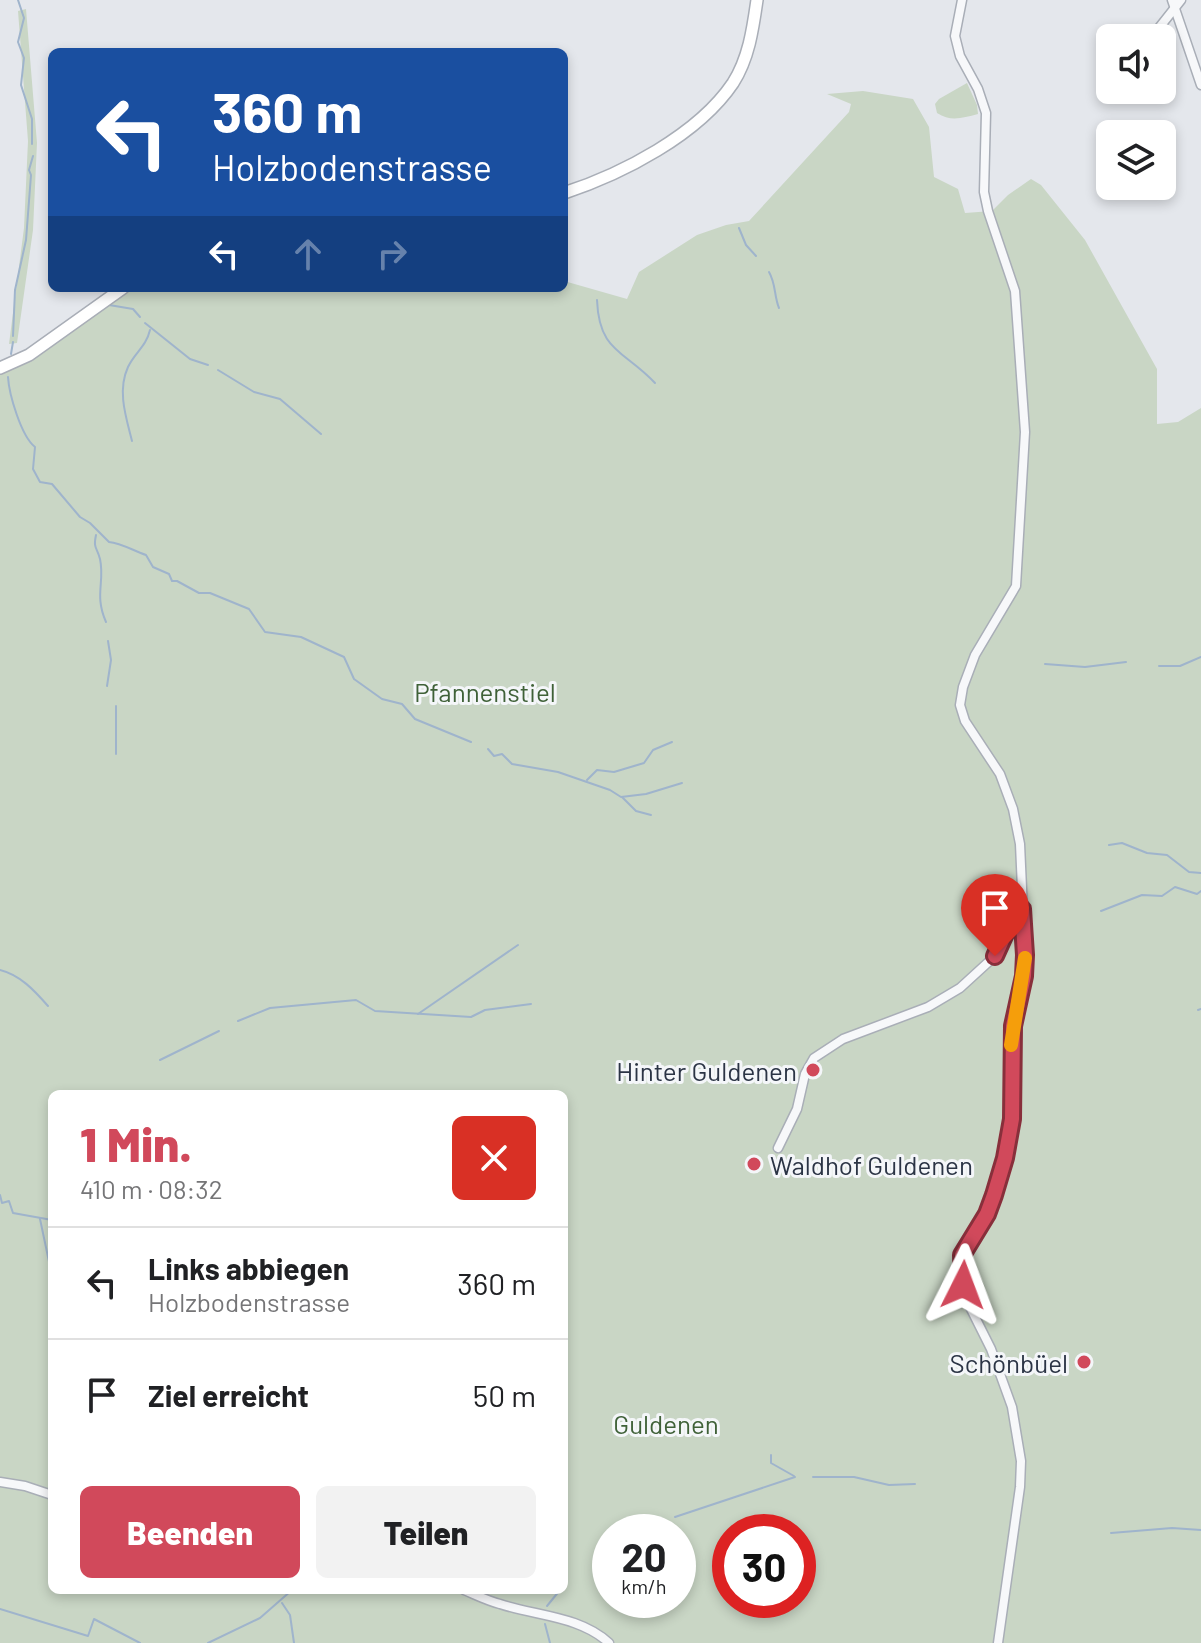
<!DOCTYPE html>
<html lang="de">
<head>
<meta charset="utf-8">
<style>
	:root { --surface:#fff; --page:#f2f2f2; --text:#202124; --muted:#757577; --line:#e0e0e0; --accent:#d1495b }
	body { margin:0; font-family:Barlow,sans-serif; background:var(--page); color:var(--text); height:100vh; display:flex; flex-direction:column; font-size:30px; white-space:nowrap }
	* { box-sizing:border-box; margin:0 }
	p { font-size:26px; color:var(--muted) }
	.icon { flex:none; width:44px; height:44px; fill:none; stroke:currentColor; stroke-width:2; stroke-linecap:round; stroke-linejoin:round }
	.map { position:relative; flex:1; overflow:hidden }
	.drawer { position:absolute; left:48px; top:1090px; width:520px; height:504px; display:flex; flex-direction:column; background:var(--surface); border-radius:12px; box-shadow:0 4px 12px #0003 }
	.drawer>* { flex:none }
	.hud { position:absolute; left:48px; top:48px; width:520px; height:244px; border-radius:12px; box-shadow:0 4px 12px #0003; background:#1a4fa0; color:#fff; overflow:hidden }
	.buttons { position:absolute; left:1096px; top:24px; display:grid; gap:16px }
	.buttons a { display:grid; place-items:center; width:80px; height:80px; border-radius:12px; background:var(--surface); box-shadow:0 4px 12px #0003; font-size:40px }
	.speed { position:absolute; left:592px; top:1514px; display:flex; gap:16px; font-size:40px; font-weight:700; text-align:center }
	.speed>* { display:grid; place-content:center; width:104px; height:104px; border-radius:50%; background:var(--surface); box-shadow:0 4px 12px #0003; line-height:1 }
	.speed small { font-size:20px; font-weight:400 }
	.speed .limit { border:12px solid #d22; background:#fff; color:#111 }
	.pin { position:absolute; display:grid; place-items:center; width:68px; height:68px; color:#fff; margin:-82px -34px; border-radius:50% 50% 50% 0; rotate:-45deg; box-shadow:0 0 8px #0007 }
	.pin .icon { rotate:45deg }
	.me { position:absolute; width:88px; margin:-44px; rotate:3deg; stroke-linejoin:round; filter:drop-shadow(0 0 6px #0008) }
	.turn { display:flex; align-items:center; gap:28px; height:168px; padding:0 32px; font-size:36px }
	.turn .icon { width:104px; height:104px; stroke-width:2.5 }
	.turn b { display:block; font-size:56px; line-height:68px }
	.lanes { display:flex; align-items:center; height:76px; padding:0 32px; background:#0003; justify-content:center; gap:40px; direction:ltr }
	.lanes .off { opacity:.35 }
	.round { display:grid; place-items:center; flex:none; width:84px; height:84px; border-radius:12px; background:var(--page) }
	.overview { display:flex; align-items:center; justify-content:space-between; height:136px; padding:0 32px }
	h1 { font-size:48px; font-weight:800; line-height:60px; color:var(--accent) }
	.button { display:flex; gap:16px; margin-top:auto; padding:16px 32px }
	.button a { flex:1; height:92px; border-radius:12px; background:var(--accent); color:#fff; font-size:32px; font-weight:800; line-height:92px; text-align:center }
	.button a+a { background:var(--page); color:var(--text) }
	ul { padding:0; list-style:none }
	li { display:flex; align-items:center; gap:24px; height:112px; padding:0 32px; border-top:2px solid var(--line) }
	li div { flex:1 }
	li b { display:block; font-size:30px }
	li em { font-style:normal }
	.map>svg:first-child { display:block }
	.green { fill:#c9d6c5; fill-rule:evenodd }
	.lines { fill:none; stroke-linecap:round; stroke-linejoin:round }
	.stream { stroke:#9fb4cc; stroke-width:2 }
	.street-casing { stroke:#a9aeb7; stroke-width:11 }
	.secondary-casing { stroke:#a9aeb7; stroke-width:14 }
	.street { stroke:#f7f8fa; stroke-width:8 }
	.secondary { stroke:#fff; stroke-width:11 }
	.route-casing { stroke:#882f3b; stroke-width:20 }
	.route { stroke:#d1495b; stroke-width:14 }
	.slow { stroke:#f59e0b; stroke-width:14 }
	.poi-dot { fill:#d1495b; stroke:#f4f6f9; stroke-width:3 }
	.labels { text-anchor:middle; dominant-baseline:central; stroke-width:6; stroke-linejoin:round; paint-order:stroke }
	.park-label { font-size:26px; fill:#3f6138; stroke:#f4f6f9 }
	.poi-label { font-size:26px; fill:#2b3445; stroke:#f4f6f9; text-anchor:end }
</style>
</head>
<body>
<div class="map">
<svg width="1201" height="1643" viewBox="0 0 1201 1643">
	<rect width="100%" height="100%" fill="#e4e7ec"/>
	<g class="green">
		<path d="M26,9L37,143L33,230L17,343L9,344L24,228L28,141L18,11Z"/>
		<path d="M967,83L977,105L978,114C962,118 951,122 937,113L935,104L939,99Z"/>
		<path d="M863,91L913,99L929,127L934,177L958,189L965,213L992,211L1008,195L1031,179L1041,185L1085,240L1157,369V424L1178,422L1201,408V1643H0V368L123,288H564V281L627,299L639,272L697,235L726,225L749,221L849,112L851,104L827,94ZM52,1094H564V1590H52ZM610,1532H678V1600H610ZM730,1532H798V1600H730Z"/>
	</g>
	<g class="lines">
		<g class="stream">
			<path d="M18,0L24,18L18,42L24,58L21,85L32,119V144"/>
			<path d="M739,228L746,245L756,256"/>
			<path d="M769,272C776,284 774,296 779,308"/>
			<path d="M597,300C599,352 624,350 655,383"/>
			<path d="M109,305L133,309L140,317"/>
			<path d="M145,323L190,359L208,365"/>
			<path d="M13,336L15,290L26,240L31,175L29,170L33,156"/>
			<path d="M11,354L13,342"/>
			<path d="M218,370L254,392L280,399L321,434"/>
			<path d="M8,377C9,394 21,436 35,447L33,469L40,482L52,484L80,517L90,523L109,542C121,543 134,551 146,555L153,567L169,574L172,581H177L199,593H210L249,609L265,632L301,637L344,657L354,679L382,699L402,704L415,719L471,742"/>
			<path d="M132,441C126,417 117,391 128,367C135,352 146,347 150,330"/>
			<path d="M96,535C93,549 97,547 100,559C105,582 94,595 106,622"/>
			<path d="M1045,664L1085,667L1126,662"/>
			<path d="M1159,666H1180L1201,657"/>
			<path d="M107,686L111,660L108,641"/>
			<path d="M116,706V754"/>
			<path d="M488,749L494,756L502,754L512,764L558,772L610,790L621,797L646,794L682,783"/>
			<path d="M587,780L597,770L614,772L644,763L653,750L672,742"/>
			<path d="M622,797L636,811L651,815"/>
			<path d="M1109,845L1122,843L1147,853L1167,855L1189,872L1201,873"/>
			<path d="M1101,911L1142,895L1162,896L1175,887L1197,894L1201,891"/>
			<path d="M0,970C20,975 34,990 48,1006"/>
			<path d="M1198,1010L1201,1009"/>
			<path d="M418,1014L518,945"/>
			<path d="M238,1021L270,1008L356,1000L375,1011L471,1017L485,1010L531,1004"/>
			<path d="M160,1060L219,1031"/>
			<path d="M0,1195L2,1203L9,1201L13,1213L52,1220"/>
			<path d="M40,1219L52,1276"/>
			<path d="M771,1455V1463L794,1476"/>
			<path d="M813,1477H854L889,1485L915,1484"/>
			<path d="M675,1517L795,1477"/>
			<path d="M1111,1533L1172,1528L1201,1530"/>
			<path d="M282,1603L290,1615L294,1643"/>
			<path d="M547,1606L560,1590"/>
			<path d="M0,1609L88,1636L94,1619L140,1643"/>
			<path d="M545,1624L550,1643"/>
			<path d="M208,1643L260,1618L292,1590"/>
		</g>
		<g class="street-casing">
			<g id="street">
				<path d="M962,0L955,36L960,56L978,89L986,113L984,192L988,211L1015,291L1025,432L1016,586L975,655L963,687L960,705L965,721L1000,774L1013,809L1020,844L1025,955L1024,976L1013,1026L1012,1119L1005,1158L987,1214L965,1247L961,1269L968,1303L991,1349L1012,1407L1021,1461L1020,1487L998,1643"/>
				<path d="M1172,0L1201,85"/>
				<path d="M1151,38L1181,0"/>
				<path d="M778,1148L797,1109L805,1074L814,1058L843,1039L928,1007L960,988L995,956L1013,916L1022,909"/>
				<path d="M0,1482L25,1486L52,1495"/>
				<path d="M464,1590C476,1595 488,1601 500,1604C536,1616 580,1616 609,1643"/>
			</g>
		</g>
		<g class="secondary-casing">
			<g id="secondary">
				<path d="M564,193C622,174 698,135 733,83C749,58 753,28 757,0"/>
				<path d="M0,368L29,355L123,288"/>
			</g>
		</g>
		<use href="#street" class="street"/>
		<use href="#secondary" class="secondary"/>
	</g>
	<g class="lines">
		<g class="route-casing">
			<path id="route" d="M963,1285L962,1255L987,1214L994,1195L1005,1158L1012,1119L1013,1026L1024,976L1025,955L1022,909L1013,916L995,956"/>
		</g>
		<use href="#route" class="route"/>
		<path class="slow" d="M1011,1045L1025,958"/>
	</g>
	<g class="poi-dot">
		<circle cx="813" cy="1070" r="8"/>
		<circle cx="754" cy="1164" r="8"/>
		<circle cx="1084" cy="1362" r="8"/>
	</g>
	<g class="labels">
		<g class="park-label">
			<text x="485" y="691">Pfannenstiel</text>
			<text x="666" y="1423">Guldenen</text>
		</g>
		<g class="poi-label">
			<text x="797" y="1070">Hinter Guldenen</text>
			<text x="770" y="1164" text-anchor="start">Waldhof Guldenen</text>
			<text x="1068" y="1362">Schönbüel</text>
		</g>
	</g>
</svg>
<div class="buttons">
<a><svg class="icon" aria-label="sound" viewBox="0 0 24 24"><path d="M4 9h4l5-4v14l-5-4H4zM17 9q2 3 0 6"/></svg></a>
<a><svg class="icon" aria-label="layers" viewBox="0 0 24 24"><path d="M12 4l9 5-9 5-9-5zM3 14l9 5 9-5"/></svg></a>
</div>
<div class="speed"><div>20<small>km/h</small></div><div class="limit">30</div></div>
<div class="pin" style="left:995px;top:956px;background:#d93025"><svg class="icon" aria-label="arrive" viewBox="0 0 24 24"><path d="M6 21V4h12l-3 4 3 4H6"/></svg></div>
<svg class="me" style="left:963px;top:1285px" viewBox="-20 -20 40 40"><path d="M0-17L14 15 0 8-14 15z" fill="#d1495b" stroke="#fff" stroke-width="4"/></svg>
<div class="hud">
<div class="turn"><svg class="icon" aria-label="left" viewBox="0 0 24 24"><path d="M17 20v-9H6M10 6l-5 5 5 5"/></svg><div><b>360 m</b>Holzbodenstrasse</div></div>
<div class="lanes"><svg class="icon" aria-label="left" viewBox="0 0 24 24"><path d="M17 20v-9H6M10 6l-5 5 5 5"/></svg><svg class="icon off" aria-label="ahead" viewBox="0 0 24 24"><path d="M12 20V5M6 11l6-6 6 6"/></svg><svg class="icon off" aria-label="right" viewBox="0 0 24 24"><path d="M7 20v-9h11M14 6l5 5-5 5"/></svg></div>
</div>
<section class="drawer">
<div class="overview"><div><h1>1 Min.</h1><p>410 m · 08:32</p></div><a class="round" style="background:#d93025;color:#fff"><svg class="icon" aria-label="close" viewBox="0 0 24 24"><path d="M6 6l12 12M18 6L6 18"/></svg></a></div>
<ul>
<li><svg class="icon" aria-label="left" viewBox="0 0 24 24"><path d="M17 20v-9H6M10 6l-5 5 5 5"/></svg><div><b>Links abbiegen</b><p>Holzbodenstrasse</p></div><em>360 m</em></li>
<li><svg class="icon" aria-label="arrive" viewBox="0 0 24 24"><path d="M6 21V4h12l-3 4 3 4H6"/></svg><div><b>Ziel erreicht</b></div><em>50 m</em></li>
</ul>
<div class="button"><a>Beenden</a><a>Teilen</a></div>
</section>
</div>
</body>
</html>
